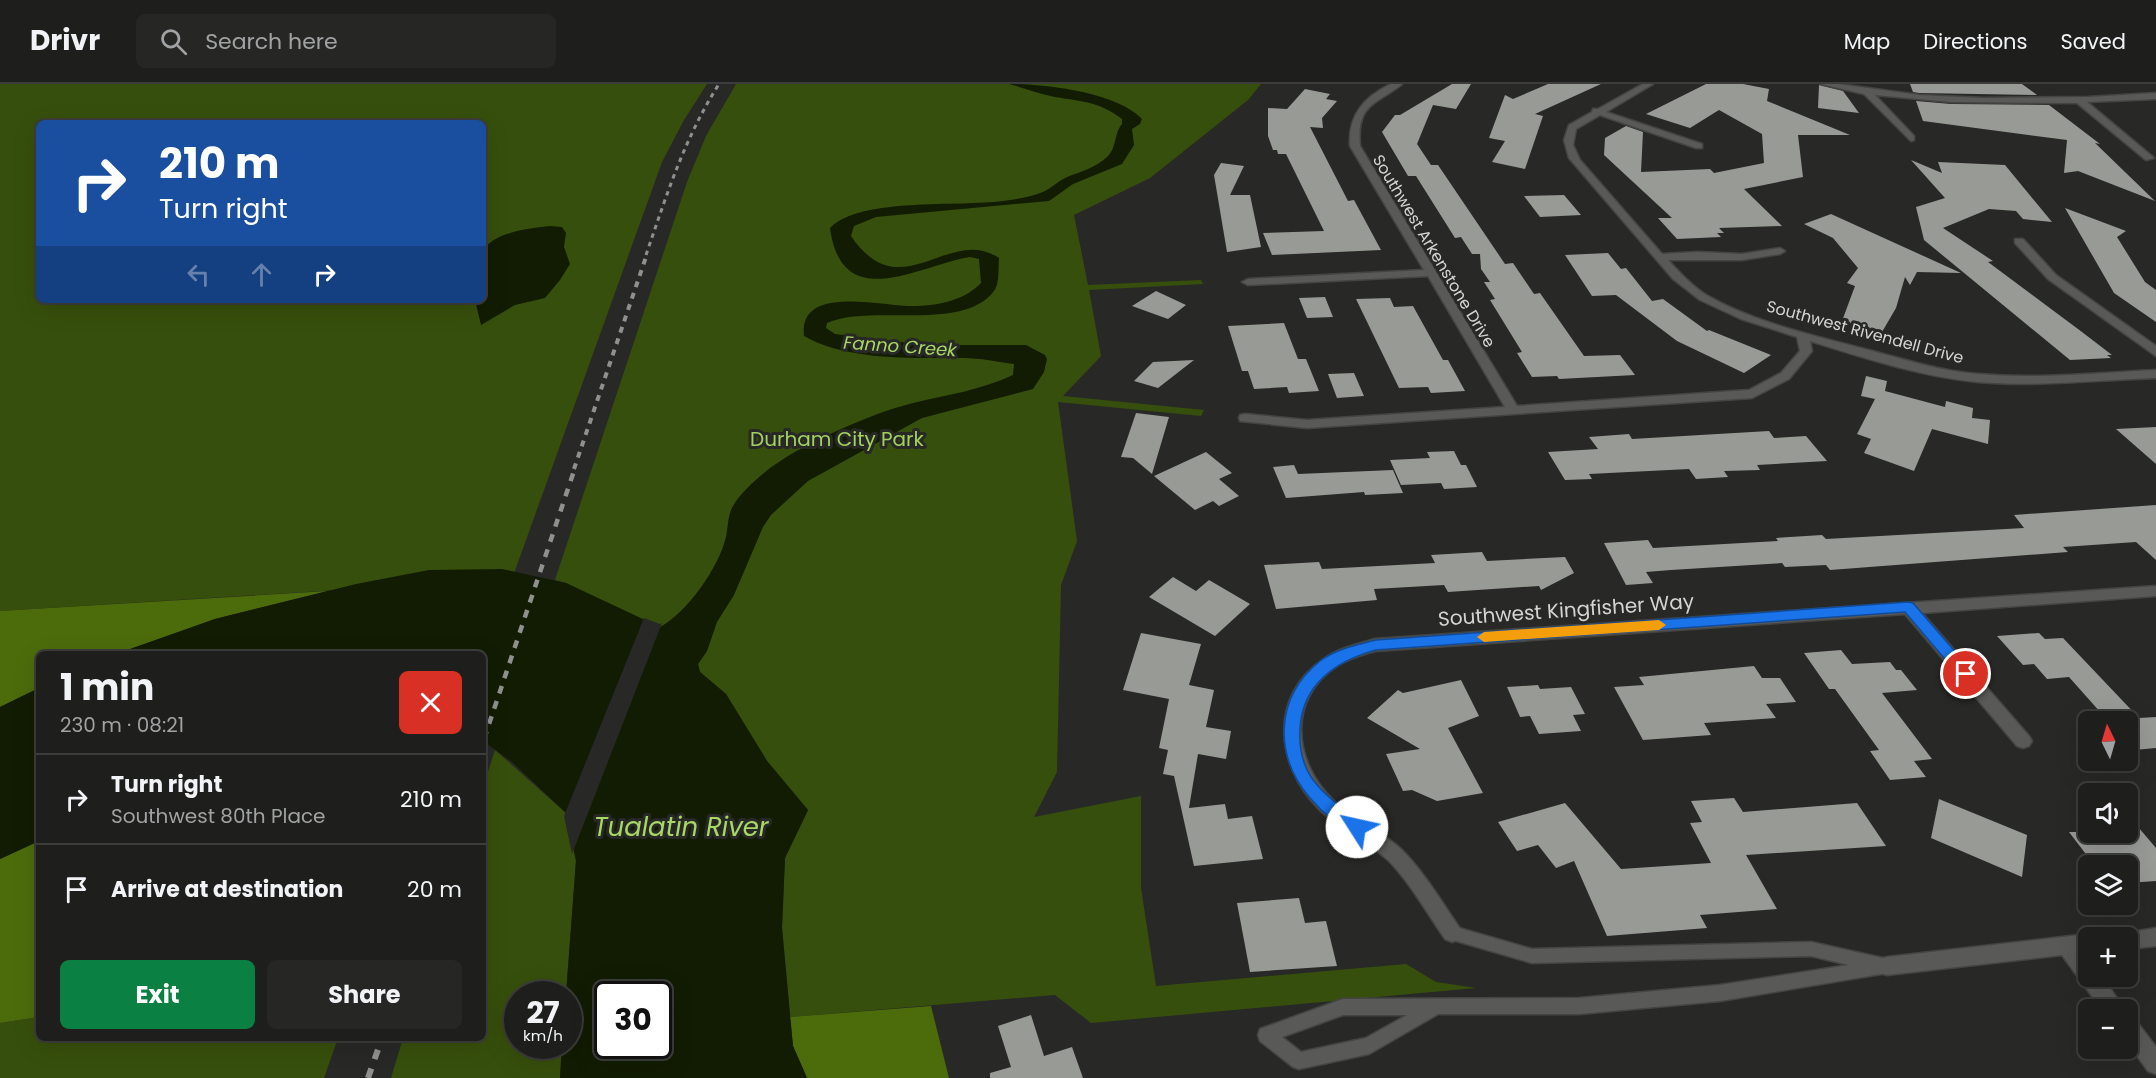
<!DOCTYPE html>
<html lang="en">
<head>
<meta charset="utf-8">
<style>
	:root { --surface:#1e1f1c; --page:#262725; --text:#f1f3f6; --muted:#a1a2a3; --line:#3c3d3b; --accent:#0b8043 }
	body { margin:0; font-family:Poppins,sans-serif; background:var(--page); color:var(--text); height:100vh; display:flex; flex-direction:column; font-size:22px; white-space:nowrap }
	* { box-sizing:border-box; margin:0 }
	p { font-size:20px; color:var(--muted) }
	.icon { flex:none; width:33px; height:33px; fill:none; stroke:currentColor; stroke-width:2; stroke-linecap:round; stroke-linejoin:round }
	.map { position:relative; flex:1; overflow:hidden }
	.panel { position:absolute; left:36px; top:567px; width:450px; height:390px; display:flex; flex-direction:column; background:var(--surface); border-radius:9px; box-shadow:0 6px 24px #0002,0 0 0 2px var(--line) }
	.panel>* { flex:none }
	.guide { position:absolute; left:36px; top:36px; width:450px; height:183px; border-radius:9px; box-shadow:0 6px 24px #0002,0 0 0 2px var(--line); background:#1a4fa0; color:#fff; overflow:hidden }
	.needle { width:39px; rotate:355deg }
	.buttons { position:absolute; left:2078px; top:627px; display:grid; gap:12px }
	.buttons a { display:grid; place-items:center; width:60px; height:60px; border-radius:9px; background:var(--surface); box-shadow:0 6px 24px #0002,0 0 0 2px var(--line); font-size:30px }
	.speed { position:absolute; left:504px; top:897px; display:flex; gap:12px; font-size:30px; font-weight:700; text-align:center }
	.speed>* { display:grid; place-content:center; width:78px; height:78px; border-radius:50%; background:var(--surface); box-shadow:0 6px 24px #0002,0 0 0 2px var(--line); line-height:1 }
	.speed small { font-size:15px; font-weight:400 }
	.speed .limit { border:3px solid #111; border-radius:9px; background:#fff; color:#111 }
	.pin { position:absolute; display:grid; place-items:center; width:51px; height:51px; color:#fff; margin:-26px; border:3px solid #fff; border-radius:50%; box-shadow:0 2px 6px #0007 }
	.me { position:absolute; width:66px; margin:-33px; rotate:305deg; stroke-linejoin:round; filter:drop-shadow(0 0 4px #0008) }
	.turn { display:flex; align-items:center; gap:21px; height:126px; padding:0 24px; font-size:27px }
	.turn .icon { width:78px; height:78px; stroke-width:2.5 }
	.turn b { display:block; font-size:42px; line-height:51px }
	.lanes { display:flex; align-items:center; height:57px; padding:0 24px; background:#0003; justify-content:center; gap:30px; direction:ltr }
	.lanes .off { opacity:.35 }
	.round { display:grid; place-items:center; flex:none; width:63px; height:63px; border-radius:9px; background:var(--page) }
	.summary { display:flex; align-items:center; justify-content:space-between; height:102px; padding:0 24px }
	h1 { font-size:36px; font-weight:700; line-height:45px }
	.button { display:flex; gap:12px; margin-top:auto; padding:12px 24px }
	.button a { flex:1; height:69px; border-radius:9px; background:var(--accent); color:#fff; font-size:24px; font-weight:700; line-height:69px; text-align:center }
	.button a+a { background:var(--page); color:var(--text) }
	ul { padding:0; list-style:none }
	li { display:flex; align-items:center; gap:18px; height:90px; padding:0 24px; border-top:2px solid var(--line) }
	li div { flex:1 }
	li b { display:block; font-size:22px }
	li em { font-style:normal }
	header { display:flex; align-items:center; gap:36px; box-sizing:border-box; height:84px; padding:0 30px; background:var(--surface); border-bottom:2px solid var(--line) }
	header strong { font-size:28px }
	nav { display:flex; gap:33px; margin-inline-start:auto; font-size:21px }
	.search { width:420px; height:54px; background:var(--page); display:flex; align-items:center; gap:15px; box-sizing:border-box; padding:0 21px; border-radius:9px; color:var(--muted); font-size:22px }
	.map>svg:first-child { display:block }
	.green { fill:#374f0c; fill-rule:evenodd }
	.forest { fill:#4c6c0c }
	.water { fill:#121c02; fill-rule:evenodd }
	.pier { fill:#282926 }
	.building { fill:#989a96 }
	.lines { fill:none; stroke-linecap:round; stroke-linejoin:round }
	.service-casing { stroke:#444542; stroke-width:3 }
	.minor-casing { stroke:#444542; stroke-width:3 }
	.service { fill:#595a57; fill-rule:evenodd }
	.minor { fill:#595a57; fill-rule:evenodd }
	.rail-far3 { stroke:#90918e; stroke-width:3; stroke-dasharray:4.5 4.5; stroke-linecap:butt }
	.rail-far2 { stroke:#90918e; stroke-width:4; stroke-dasharray:6 6; stroke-linecap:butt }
	.rail-far1 { stroke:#90918e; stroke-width:4.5; stroke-dasharray:8 8; stroke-linecap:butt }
	.rail { stroke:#90918e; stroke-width:6; stroke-dasharray:10 10; stroke-linecap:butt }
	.route { fill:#1a73e8; stroke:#114b97; stroke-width:1.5 }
	.slow { fill:#f59e0b }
	.labels { text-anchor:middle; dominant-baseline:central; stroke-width:6; stroke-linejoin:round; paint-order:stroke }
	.far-street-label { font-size:16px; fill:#d4d5d3; stroke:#282926 }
	.far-water-label { font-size:18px; font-style:italic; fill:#a8d764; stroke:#282926 }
	.park-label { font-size:20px; fill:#a2d15e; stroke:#282926 }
	.street-label { font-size:20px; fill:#d4d5d3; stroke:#282926 }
	.near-water-label { font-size:26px; font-style:italic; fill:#a8d764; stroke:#282926 }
</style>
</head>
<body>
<header>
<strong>Drivr</strong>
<div class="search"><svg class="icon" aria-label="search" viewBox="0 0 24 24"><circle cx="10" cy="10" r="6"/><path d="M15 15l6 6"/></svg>Search here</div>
<nav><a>Map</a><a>Directions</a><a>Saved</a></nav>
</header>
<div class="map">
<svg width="2156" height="994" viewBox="0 0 2156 994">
	<rect width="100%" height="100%" fill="#282926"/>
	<g class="green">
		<path d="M0,0H707L684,36L662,78L512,495L0,527ZM39,39H483V216H39Z"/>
		<path d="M736,0H1261L1248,16L1150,94L1074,131L1088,201L1201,196L1203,200L1089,206L1101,272L1063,312L1204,326L1201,332L1058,318L1077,457L1061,501L1057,688L1034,733L1141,712V804L1156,902L1406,880L1436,898L1476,904L1091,939L1055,911L790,933L782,844L785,774L808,726L767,677L726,610L700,588L698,580L707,567L566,499L555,496L687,98L706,52Z"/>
		<path d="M495,666L566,729L576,777L566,910H518V962H562L560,994H391L403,954H483V703Z"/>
		<path d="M39,933V954H338L324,994H0V939Z"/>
	</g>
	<g class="forest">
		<path d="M328,507L215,535L116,570H39V604L0,623V527Z"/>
		<path d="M39,757V933L0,939V775Z"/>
		<path d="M931,922L949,994H807L793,962L790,933Z"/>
	</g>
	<g class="water">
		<path d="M1009,0C1045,0 1116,8 1142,35L1140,40L1132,45L1134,61L1122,80L1073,100L1049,117L876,133L854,142L851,152C901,226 949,140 999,174C998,184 1000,199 994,207C962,249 871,219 827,239L826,244L835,250L926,261H1026L1045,271L1047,275L1044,288L1033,305L922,334L808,397L771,431L763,443L734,511L717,538L707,567L698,580L700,588L726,610L767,677L808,726L785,774L782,844L793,962L807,994H560L562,962H568V910H566L576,777L566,729L512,678L483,657V570H116L215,535L356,500L429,486L502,485L566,499L660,543C687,529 719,483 726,453C728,443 728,430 733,422C739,411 754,397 764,389C796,362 872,329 913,319C947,311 981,306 1013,291L1014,280C998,278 980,274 963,274C914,274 847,277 804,252C798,198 887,224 917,222C940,221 965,216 981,199L979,175L970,173C917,182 842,231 830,144C860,113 959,123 1003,117C1016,115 1031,113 1043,108C1052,104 1058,97 1067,93C1082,87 1095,84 1107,73C1117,64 1114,49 1122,40V35C1098,17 1084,18 1055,13C1039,10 1024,4 1009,0ZM608,910H658V962H608Z"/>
		<path d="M550,142L562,143L566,149L564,163L570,180L560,196L545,214L515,221L481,241L475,216H483V167C493,148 531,144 550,142Z"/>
		<path d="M39,604V757L0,775V623Z"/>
	</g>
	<path class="pier" d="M644,534L660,540L662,539L572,770L564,732Z"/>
	<g class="building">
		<path d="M1452,0H1471L1456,25L1433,21L1417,60L1431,81H1438L1505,180L1513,179L1534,210L1540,209L1584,272L1620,271L1635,291L1559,295L1557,292L1532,293L1517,269L1522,268L1490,216L1495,215L1484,198H1490L1481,185L1480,170H1472L1461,153L1455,154L1416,92H1408L1382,48L1395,31H1400Z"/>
		<path d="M1548,0H1601L1535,30L1543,32L1525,85L1492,78L1505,57L1489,54L1505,11L1513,15Z"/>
		<path d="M1706,0H1743L1769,5L1767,17L1850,51H1798L1803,93L1744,105L1782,142L1719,144L1724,149H1717L1721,153L1677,155L1658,134H1672L1604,71L1605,54L1626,42L1643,48L1641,88L1710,85L1714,89L1764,79L1762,50L1719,26L1690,44L1646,30Z"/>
		<path d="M1910,0H2022L2037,11L1919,9L1913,8Z"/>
		<path d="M1819,1L1843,7L1859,29L1818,24Z"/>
		<path d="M1305,5L1330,10L1326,15L1337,17L1322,34L1323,44L1310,43L1348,117L1354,116L1381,166L1272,171L1263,149L1324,147L1286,70H1278L1277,66H1273L1268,52V24L1287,25Z"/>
		<path d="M1916,17L1951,20L2049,21L2100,60L2095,59L2155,117L2078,87L2064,89L2067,56L1923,37Z"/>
		<path d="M1911,76L1942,89L1938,78L2005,81L2052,138L2023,135L2016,127L1989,125L1943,144L1993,177L1988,178L2082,248L2112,271H2107L2111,274L2070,276L1924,156L1916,123L1945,114Z"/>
		<path d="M1221,79L1244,82L1230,111H1250L1261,163L1227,168L1214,91Z"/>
		<path d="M1564,111L1581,131L1540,133L1524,112Z"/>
		<path d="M2065,124L2126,147L2117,153L2145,198L2156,206V238L2114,209Z"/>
		<path d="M1831,130L1961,189L1917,188L1910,201L1905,193L1896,224L1882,248L1842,237L1855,202L1847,199L1858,184L1833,154L1804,140Z"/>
		<path d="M1608,169L1621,185L1626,184L1652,217L1663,215L1707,247L1709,246L1771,271L1744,289L1677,257L1616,211L1592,212L1565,171Z"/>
		<path d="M1156,207L1186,221L1168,235L1132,222Z"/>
		<path d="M1325,213L1333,233L1307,234L1299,214Z"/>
		<path d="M1390,214L1394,223L1413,222L1443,276H1448L1465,307L1431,309L1428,303L1399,304L1356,215Z"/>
		<path d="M1284,239L1298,275H1306L1319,307L1289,309L1287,303L1254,305L1248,287H1242L1228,242Z"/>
		<path d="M1194,276L1158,304L1134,297L1153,278Z"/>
		<path d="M1354,289L1364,312L1337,314L1328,290Z"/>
		<path d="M1866,292L1887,297L1885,307L1945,323L1946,317L1973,324L1972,334L1990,336L1988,360L1932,345L1914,387L1864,369L1871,355L1857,350L1875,315L1861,312Z"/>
		<path d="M1136,329L1169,333L1152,390L1133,374L1121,373Z"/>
		<path d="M2156,343V380L2116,345Z"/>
		<path d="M1769,347L1774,354L1806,352L1827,377L1757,381L1760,386L1724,387L1728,393L1696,395L1689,385L1589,390L1592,395L1565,396L1548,368L1598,365L1589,353L1629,350L1632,355Z"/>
		<path d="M1454,367L1461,381H1466L1477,403L1444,405L1441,399L1401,401L1390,376L1430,374L1427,368Z"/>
		<path d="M1206,368L1232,389L1219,395L1239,412L1219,422L1213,417L1195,426L1154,392Z"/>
		<path d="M1294,381L1298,390L1393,386L1403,409L1365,411L1364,408L1286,414L1273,383Z"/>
		<path d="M2156,421V476L2136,458L2063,463L2068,468L1830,486L1826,481L1785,483L1782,479L1671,486L1646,488L1653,499L1626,501L1604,459L1648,456L1653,464L1778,457L1776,454L1822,451L1826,455L2024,444L2014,431Z"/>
		<path d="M1482,468L1487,477L1565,473L1574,489L1541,506L1539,502L1448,508L1444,501L1374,505L1377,516L1276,525L1264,481L1319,478L1322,485L1435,479L1431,471Z"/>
		<path d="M1173,493L1196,507L1209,496L1250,520L1215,552L1149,513Z"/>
		<path d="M1141,549L1201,560L1189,601L1214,606L1206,643L1231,647L1226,675L1198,670L1189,724L1225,720L1228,735L1252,732L1263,775L1194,782L1174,692L1163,690L1168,666L1159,664L1169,615L1123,606Z"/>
		<path d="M2039,549L2045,555L2063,554L2139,634L2156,633V664L2134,666L2127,658V638H2109L2069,593L2047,595L2034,580L2023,581L1997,552Z"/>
		<path d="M1841,566L1852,580L1890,578L1896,586H1901L1917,606L1882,609L1932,675L1914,677L1926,693L1890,696L1870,667L1879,666L1835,605H1829L1804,569Z"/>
		<path d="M1754,582L1762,594H1780L1796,618L1766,620L1776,634L1704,639L1711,651L1643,656L1614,603L1644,601L1639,593Z"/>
		<path d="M1461,596L1479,632L1448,644L1483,709L1437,717L1412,706L1403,707L1386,670L1420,665L1367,634L1398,606L1403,609Z"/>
		<path d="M1538,601L1540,605L1571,603L1585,630L1573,631L1581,647L1539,650L1530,632L1520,633L1507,603Z"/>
		<path d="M1734,714L1743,728L1857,719L1886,762L1746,771L1777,825L1700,831L1707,844L1607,852L1574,777L1556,784L1538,761L1517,767L1498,738L1565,719L1621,785L1711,779L1690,739L1702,738L1691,717Z"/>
		<path d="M1939,715L2027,751L2022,793L1931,754Z"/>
		<path d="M2127,730L2156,764V797L2127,799V782H2095L2069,748H2127Z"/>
		<path d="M1299,814L1305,839L1326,837L1337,882L1250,888L1237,819Z"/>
		<path d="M1031,931L1044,972L1072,963L1083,994H990V989L1011,983L998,942Z"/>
	</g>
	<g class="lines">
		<g class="service-casing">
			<path id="service" d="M1452,842L1532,865L1811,858L1887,875L1893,877L1895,882L1893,887L1887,889L1720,917L1579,930H1438L1369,970L1299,985L1293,983L1260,957L1258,951L1260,945L1343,915L1579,914L1720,901L1849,881L1811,872L1532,879L1446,854L1444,849L1446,844ZM1343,931H1407L1366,954L1301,968L1282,953Z"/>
		</g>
		<g class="minor-casing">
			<g id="minor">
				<path d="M1391,0H1402C1376,21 1356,19 1360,62L1517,322L1749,306L1781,289L1800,267L1797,253L1741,235L1700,216L1673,195L1569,74L1564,56L1569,41L1592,28L1593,25H1598L1643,0H1653L1606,28L1702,60V64H1696L1600,31L1576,45L1573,61L1580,76L1662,170L1698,168L1742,170L1780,164L1785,167L1780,170L1742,176H1668C1680,189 1693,203 1708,212C1755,239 1820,253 1872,267C1907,276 1943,288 1979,290C2037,295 2097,289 2156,286V294C2097,296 2037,303 1978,298C1922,293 1864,274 1810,257L1812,267L1789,295L1752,314L1307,344L1240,337L1239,334L1240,331L1245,330L1307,336L1505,323L1428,192L1248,201L1242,198L1248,195L1424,186L1350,62C1348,31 1364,13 1391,0Z"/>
				<path d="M1821,0H1838L1919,11L1983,14L2088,13L2156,9V15L2087,18L2154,74L2146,76L2077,19L1951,18L1875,11L1914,52V56L1911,57L1864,10Z"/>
				<path d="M2015,155H2023L2056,191L2156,262V272L2048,195L2015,159Z"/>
				<path d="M2156,502V512L1922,529L2029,652L2032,657L2029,662L2023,664L2017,662L1905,530L1375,567C1362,571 1349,574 1337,582C1287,614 1293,677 1332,715C1352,735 1381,746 1402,766C1424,788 1441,817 1459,843L1462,849L1459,855L1452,858L1445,855C1427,829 1411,800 1389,777C1368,757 1339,746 1319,725C1276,682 1268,612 1324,575C1339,564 1358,560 1375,555Z"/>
				<path d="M2156,844V862L2127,865V854H2118L2120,850Z"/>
				<path d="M2088,850L2095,854H2088V868H2084L2088,873V892H2102L2125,926H2102L2062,871L1887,891L1880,889L1877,882L1880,875L1887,873Z"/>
				<path d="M2127,931L2134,934L2156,963V990L2148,987L2127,958Z"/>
			</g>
		</g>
		<use href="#service" class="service"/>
		<use href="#minor" class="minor"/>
		<path class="rail-far3" d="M646,171C667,110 684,55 719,0"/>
		<path class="rail-far2" d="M574,385L647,170"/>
		<path class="rail-far1" d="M484,655L575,384"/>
		<g class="rail">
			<path d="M483,658L484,654"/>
			<path d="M368,994L382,954"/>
		</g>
	</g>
	<path class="route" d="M1908,518L1913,519L1971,586L1973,590L1971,594H1961L1905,528L1376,566C1335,577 1302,601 1300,645C1299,662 1302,679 1311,693C1325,713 1344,725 1363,738L1365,743L1363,748L1357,750C1340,744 1322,728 1310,714C1274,672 1274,614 1320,577C1336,565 1357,561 1376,556Z"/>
	<path class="slow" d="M1659,536L1666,541L1659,546L1484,558L1477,553L1484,548Z"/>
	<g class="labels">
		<g class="far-street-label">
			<text transform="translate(1434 167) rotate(59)">Southwest Arkenstone Drive</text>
			<text transform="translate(1865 248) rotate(15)">Southwest Rivendell Drive</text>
		</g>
		<g class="far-water-label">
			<text transform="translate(900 262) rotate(4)">Fanno Creek</text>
		</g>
		<g class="park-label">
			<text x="837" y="355">Durham City Park</text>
		</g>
		<g class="street-label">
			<text transform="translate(1566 526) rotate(-4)">Southwest Kingfisher Way</text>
		</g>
		<g class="near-water-label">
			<text x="681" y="743">Tualatin River</text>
		</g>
	</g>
</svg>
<div class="buttons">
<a><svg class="needle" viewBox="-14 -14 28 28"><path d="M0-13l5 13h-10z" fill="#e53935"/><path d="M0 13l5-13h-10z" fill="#a1a2a3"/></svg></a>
<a><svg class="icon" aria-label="sound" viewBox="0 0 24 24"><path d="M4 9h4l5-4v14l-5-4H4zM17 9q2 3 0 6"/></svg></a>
<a><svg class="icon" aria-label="layers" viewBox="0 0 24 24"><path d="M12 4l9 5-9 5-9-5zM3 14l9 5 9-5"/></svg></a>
<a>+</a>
<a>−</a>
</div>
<div class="speed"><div>27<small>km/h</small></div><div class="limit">30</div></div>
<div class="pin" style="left:1966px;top:590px;background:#d93025"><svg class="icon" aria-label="arrive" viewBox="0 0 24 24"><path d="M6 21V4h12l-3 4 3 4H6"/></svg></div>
<svg class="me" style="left:1357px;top:743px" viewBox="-20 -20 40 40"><circle r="19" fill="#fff"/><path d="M0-13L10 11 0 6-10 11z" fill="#1a73e8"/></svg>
<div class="guide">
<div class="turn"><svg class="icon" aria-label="right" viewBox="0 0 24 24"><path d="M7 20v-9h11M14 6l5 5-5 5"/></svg><div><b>210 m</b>Turn right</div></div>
<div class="lanes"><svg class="icon off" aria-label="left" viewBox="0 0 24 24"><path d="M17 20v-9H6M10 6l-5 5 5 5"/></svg><svg class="icon off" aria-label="ahead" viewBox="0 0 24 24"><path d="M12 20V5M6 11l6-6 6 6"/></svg><svg class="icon" aria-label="right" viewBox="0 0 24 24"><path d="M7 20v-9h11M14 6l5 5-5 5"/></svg></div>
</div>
<section class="panel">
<div class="summary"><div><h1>1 min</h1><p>230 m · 08:21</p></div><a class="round" style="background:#d93025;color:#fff"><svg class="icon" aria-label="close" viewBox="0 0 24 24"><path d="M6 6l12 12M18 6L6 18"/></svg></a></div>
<ul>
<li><svg class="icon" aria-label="right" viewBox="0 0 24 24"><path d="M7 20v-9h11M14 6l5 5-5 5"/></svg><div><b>Turn right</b><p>Southwest 80th Place</p></div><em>210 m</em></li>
<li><svg class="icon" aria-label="arrive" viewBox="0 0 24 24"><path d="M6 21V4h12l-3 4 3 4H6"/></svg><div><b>Arrive at destination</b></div><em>20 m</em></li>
</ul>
<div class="button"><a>Exit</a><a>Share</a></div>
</section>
</div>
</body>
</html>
